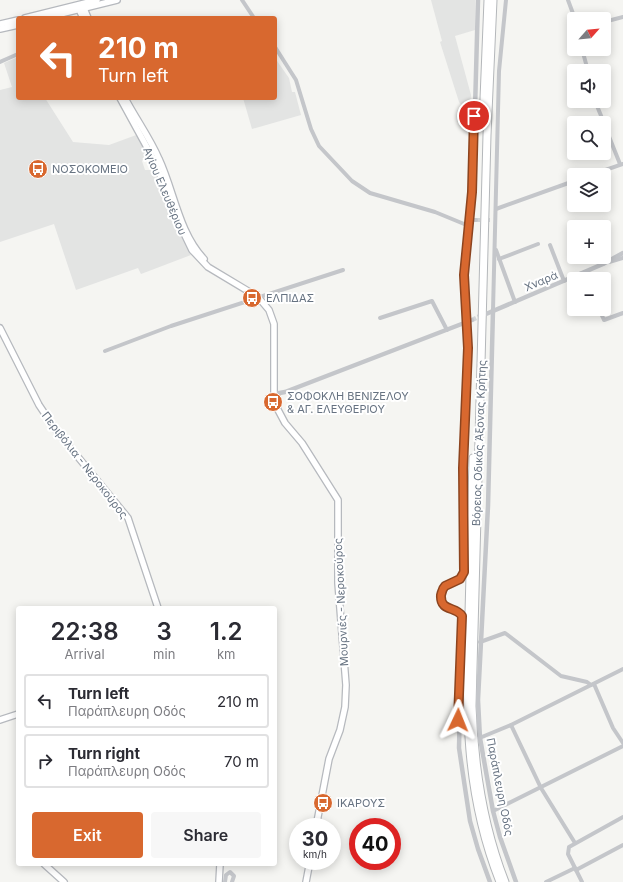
<!DOCTYPE html>
<html lang="en">
<head>
<meta charset="utf-8">
<style>
	:root { --surface:#fff; --page:#f7f7f7; --text:#2b2b33; --muted:#7c7c81; --line:#e1e1e2; --accent:#d8682f }
	body { margin:0; font-family:Inter,sans-serif; background:var(--page); color:var(--text); height:100vh; display:flex; flex-direction:column; font-size:15px; white-space:nowrap }
	* { box-sizing:border-box; margin:0 }
	p { font-size:13px; color:var(--muted) }
	.icon { flex:none; width:22px; height:22px; fill:none; stroke:currentColor; stroke-width:2; stroke-linecap:round; stroke-linejoin:round }
	.map { position:relative; flex:1; overflow:hidden }
	.details { position:absolute; left:16px; top:606px; width:261px; height:260px; display:flex; flex-direction:column; background:var(--surface); border-radius:4px; box-shadow:0 2px 10px #0003 }
	.details>* { flex:none }
	.hud { position:absolute; left:16px; top:16px; width:261px; height:84px; border-radius:4px; box-shadow:0 2px 10px #0003; background:#d8682f; color:#fff; overflow:hidden }
	.needle { width:26px; rotate:63deg }
	.fabs { position:absolute; left:567px; top:12px; display:grid; gap:8px }
	.fabs a { display:grid; place-items:center; width:44px; height:44px; border-radius:4px; background:var(--surface); box-shadow:0 2px 10px #0003; font-size:20px }
	.speed { position:absolute; left:289px; top:818px; display:flex; gap:8px; font-size:20px; font-weight:700; text-align:center }
	.speed>* { display:grid; place-content:center; width:52px; height:52px; border-radius:50%; background:var(--surface); box-shadow:0 2px 10px #0003; line-height:1 }
	.speed small { font-size:10px; font-weight:400 }
	.speed .limit { border:6px solid #d22; background:#fff; color:#111 }
	.pin { position:absolute; display:grid; place-items:center; width:34px; height:34px; color:#fff; margin:-17px; border:2px solid #fff; border-radius:50%; box-shadow:0 1px 4px #0007 }
	.me { position:absolute; width:44px; margin:-22px; rotate:2deg; stroke-linejoin:round; filter:drop-shadow(0 0 3px #0008) }
	.turn { display:flex; align-items:center; gap:14px; height:84px; padding:0 16px; font-size:18px }
	.turn .icon { width:52px; height:52px; stroke-width:2.5 }
	.turn b { display:block; font-size:28px; line-height:34px }
	.eta { display:flex; justify-content:space-evenly; align-items:center; height:68px; text-align:center }
	.eta b { font-size:24px; font-weight:600; line-height:28px }
	.cta { display:flex; gap:8px; margin-top:auto; padding:8px 16px }
	.cta a { flex:1; height:46px; border-radius:4px; background:var(--accent); color:#fff; font-size:16px; font-weight:600; line-height:46px; text-align:center }
	.cta a+a { background:var(--page); color:var(--text) }
	ul { padding:0; list-style:none }
	li { display:flex; align-items:center; gap:12px; height:54px; margin:0 8px 6px; padding:0 8px; border:2px solid var(--line); border-radius:4px }
	li div { flex:1 }
	li b { display:block; font-size:15px }
	li em { font-style:normal }
	.map>svg:first-child { display:block }
	.built { fill:#e3e4e3 }
	.green { fill:#d6dcd3 }
	.lines { fill:none; stroke-linecap:round; stroke-linejoin:round }
	.minor-tunnel { stroke:#d1d4d6; stroke-width:4; stroke-dasharray:4 2; stroke-linecap:butt }
	.tertiary-tunnel { stroke:#d1d4d6; stroke-width:4.5; stroke-dasharray:4.5 2; stroke-linecap:butt }
	.secondary-casing { stroke:#b6b9be; stroke-width:8 }
	.motorway-casing { stroke:#b4b7ba; stroke-width:9 }
	.minor { stroke:#c4c6ca; stroke-width:4 }
	.tertiary { stroke:#c4c6ca; stroke-width:4.5 }
	.secondary { stroke:#fff; stroke-width:5.5 }
	.motorway { stroke:#fff; stroke-width:7 }
	.route-casing { stroke:#8c441f; stroke-width:10 }
	.route { stroke:#d8682f; stroke-width:7 }
	.labels { text-anchor:middle; dominant-baseline:central; stroke-width:4; stroke-linejoin:round; paint-order:stroke }
	.poi-label { font-size:11px; fill:#667281; stroke:#fff; text-anchor:start }
	.street-label { font-size:11px; fill:#667281; stroke:#fff }
</style>
</head>
<body>
<div class="map">
<svg width="623" height="882" viewBox="0 0 623 882">
	<rect width="100%" height="100%" fill="#f5f5f2"/>
	<g class="built">
		<path d="M431,0H475V30L455,36L471,95L469,114L459,102L440,42L442,41Z"/>
		<path d="M18,57V98H45L73,142L109,145L139,134L147,154L142,161L145,170H155L158,173L182,238L191,255L141,274L138,268L76,290L54,224L0,242V90L12,87L4,63Z"/>
		<path d="M275,58L289,78L292,92H295L301,115L252,129L243,98H275Z"/>
	</g>
	<path class="green" d="M80,169L126,170L127,173L119,175L82,174L78,171Z"/>
	<g class="lines">
		<path class="minor-tunnel" d="M476,220H490"/>
		<path class="tertiary-tunnel" d="M472,320L484,314"/>
		<g class="secondary-casing">
			<g id="secondary">
				<path d="M83,6L88,18"/>
				<path d="M78,7L83,18"/>
				<path d="M25,18L97,0"/>
				<path d="M44,18L117,0"/>
				<path d="M0,24L18,20"/>
				<path d="M0,29L18,25"/>
				<path d="M120,98L155,162L179,223L192,250L208,267L258,297L269,310L274,324V394L277,408L285,423L302,443L338,500V583L346,685L345,707L340,730L329,759L316,827"/>
				<path d="M125,98C136,119 150,138 159,159C174,191 179,233 204,259"/>
				<path d="M0,328L39,405L55,429L128,518L158,608"/>
				<path d="M0,720L18,714"/>
				<path d="M44,864L64,882"/>
				<path d="M219,882L220,864"/>
				<path d="M306,882L310,861"/>
			</g>
		</g>
		<g class="motorway-casing">
			<g id="motorway">
				<path d="M493,0L487,135L472,706C474,766 483,826 505,882"/>
				<path d="M483,124L488,0"/>
				<path d="M473,458C472,510 470,561 469,613C466,709 464,791 500,882"/>
			</g>
		</g>
		<g class="minor">
			<path d="M242,0L254,18"/>
			<path d="M568,0L575,19"/>
			<path d="M604,22L623,17"/>
			<path d="M275,47L296,80L311,129L319,146L352,181L370,193L435,212L469,226"/>
			<path d="M582,49L588,71"/>
			<path d="M0,62L18,54"/>
			<path d="M595,101L604,123"/>
			<path d="M604,124L620,164"/>
			<path d="M591,175L623,164"/>
			<path d="M496,209L574,181"/>
			<path d="M470,220H476"/>
			<path d="M550,245L564,281"/>
			<path d="M496,250L515,302"/>
			<path d="M499,259L538,244"/>
			<path d="M609,262L623,258"/>
			<path d="M582,273L585,279"/>
			<path d="M599,309L604,320L623,313"/>
			<path d="M493,310L499,71L506,0"/>
			<path d="M380,318L432,301L447,330"/>
			<path d="M105,351L171,326L343,270"/>
			<path d="M480,642L505,633L561,676L587,682L591,685"/>
			<path d="M594,684L613,728L623,743"/>
			<path d="M511,725L541,788L575,843"/>
			<path d="M477,739L511,725L623,669"/>
			<path d="M493,811L623,746"/>
			<path d="M576,870L623,845"/>
			<path d="M225,882L226,875L230,872L234,876L232,882"/>
			<path d="M546,882L575,868"/>
			<path d="M582,882L568,854L569,847L623,817"/>
		</g>
		<g class="tertiary">
			<path d="M478,0L473,182L465,275L468,348L463,468L464,572C462,582 449,582 442,589L441,600L445,607L458,612L462,616L459,748L470,821L478,849L490,882"/>
			<path d="M493,310L488,506L478,700L480,738L493,811L500,837L516,882"/>
			<path d="M486,314L603,264L623,253"/>
			<path d="M274,394L285,392L472,320"/>
		</g>
		<use href="#secondary" class="secondary"/>
		<use href="#motorway" class="motorway"/>
	</g>
	<g class="lines">
		<g class="route-casing">
			<path id="route" d="M458,720L462,616C456,606 440,612 441,595C442,592 442,589 445,586L460,579L464,572L463,468L468,348L464,275L472,192L474,116"/>
		</g>
		<use href="#route" class="route"/>
	</g>
	<defs>
		<g id="bus-disc" transform="scale(1)"><circle r="9.5" fill="#d8682f" stroke="#fff"/><path d="M-5-6H5V4H4V6H2V4H-2V6H-4V4H-5ZM-3.5-4V0h7V-4ZM-3.5 1.2v1.5H-2V1.2ZM2 1.2v1.5H3.5V1.2Z" fill="#fff"/></g>
	</defs>
	<g fill-rule="evenodd">
		<use href="#bus-disc" x="38" y="169"/>
		<use href="#bus-disc" x="252" y="298"/>
		<use href="#bus-disc" x="273" y="402"/>
		<use href="#bus-disc" x="323" y="803"/>
	</g>
	<g class="labels">
		<g class="poi-label">
			<text x="52" y="169">ΝΟΣΟΚΟΜΕΙΟ</text>
			<text x="266" y="298">ΕΛΠΙΔΑΣ</text>
			<text x="287" y="396">ΣΟΦΟΚΛΗ ΒΕΝΙΖΕΛΟΥ<tspan x="287" dy="13">&amp; ΑΓ. ΕΛΕΥΘΕΡΙΟΥ</tspan></text>
			<text x="337" y="803">ΙΚΑΡΟΥΣ</text>
		</g>
		<g class="street-label">
			<text transform="translate(165 191) rotate(67)">Αγίου Ελευθέριου</text>
			<text transform="translate(541 281) rotate(-23)">Χναρά</text>
			<text transform="translate(479 443) rotate(-88)">Βόρειος Οδικός Άξονας Κρήτης</text>
			<text transform="translate(85 465) rotate(52)">Περιβόλια - Νεροκούρος</text>
			<text transform="translate(341 602) rotate(-93)">Μουρνιές - Νεροκούρος</text>
			<text transform="translate(500 787) rotate(79)">Παράπλευρη Οδός</text>
		</g>
	</g>
</svg>
<div class="fabs">
<a><svg class="needle" viewBox="-14 -14 28 28"><path d="M0-13l5 13h-10z" fill="#e53935"/><path d="M0 13l5-13h-10z" fill="#7c7c81"/></svg></a>
<a><svg class="icon" aria-label="sound" viewBox="0 0 24 24"><path d="M4 9h4l5-4v14l-5-4H4zM17 9q2 3 0 6"/></svg></a>
<a><svg class="icon" aria-label="search" viewBox="0 0 24 24"><circle cx="10" cy="10" r="6"/><path d="M15 15l6 6"/></svg></a>
<a><svg class="icon" aria-label="layers" viewBox="0 0 24 24"><path d="M12 4l9 5-9 5-9-5zM3 14l9 5 9-5"/></svg></a>
<a>+</a>
<a>−</a>
</div>
<div class="speed"><div>30<small>km/h</small></div><div class="limit">40</div></div>
<div class="pin" style="left:474px;top:116px;background:#d93025"><svg class="icon" aria-label="arrive" viewBox="0 0 24 24"><path d="M6 21V4h12l-3 4 3 4H6"/></svg></div>
<svg class="me" style="left:458px;top:720px" viewBox="-20 -20 40 40"><path d="M0-17L14 15 0 8-14 15z" fill="#d8682f" stroke="#fff" stroke-width="4"/></svg>
<div class="hud">
<div class="turn"><svg class="icon" aria-label="left" viewBox="0 0 24 24"><path d="M17 20v-9H6M10 6l-5 5 5 5"/></svg><div><b>210 m</b>Turn left</div></div>
</div>
<section class="details">
<div class="eta">
<div><b>22:38</b><p>Arrival</p></div>
<div><b>3</b><p>min</p></div>
<div><b>1.2</b><p>km</p></div>
</div>
<ul>
<li><svg class="icon" aria-label="left" viewBox="0 0 24 24"><path d="M17 20v-9H6M10 6l-5 5 5 5"/></svg><div><b>Turn left</b><p>Παράπλευρη Οδός</p></div><em>210 m</em></li>
<li><svg class="icon" aria-label="right" viewBox="0 0 24 24"><path d="M7 20v-9h11M14 6l5 5-5 5"/></svg><div><b>Turn right</b><p>Παράπλευρη Οδός</p></div><em>70 m</em></li>
</ul>
<div class="cta"><a>Exit</a><a>Share</a></div>
</section>
</div>
</body>
</html>
